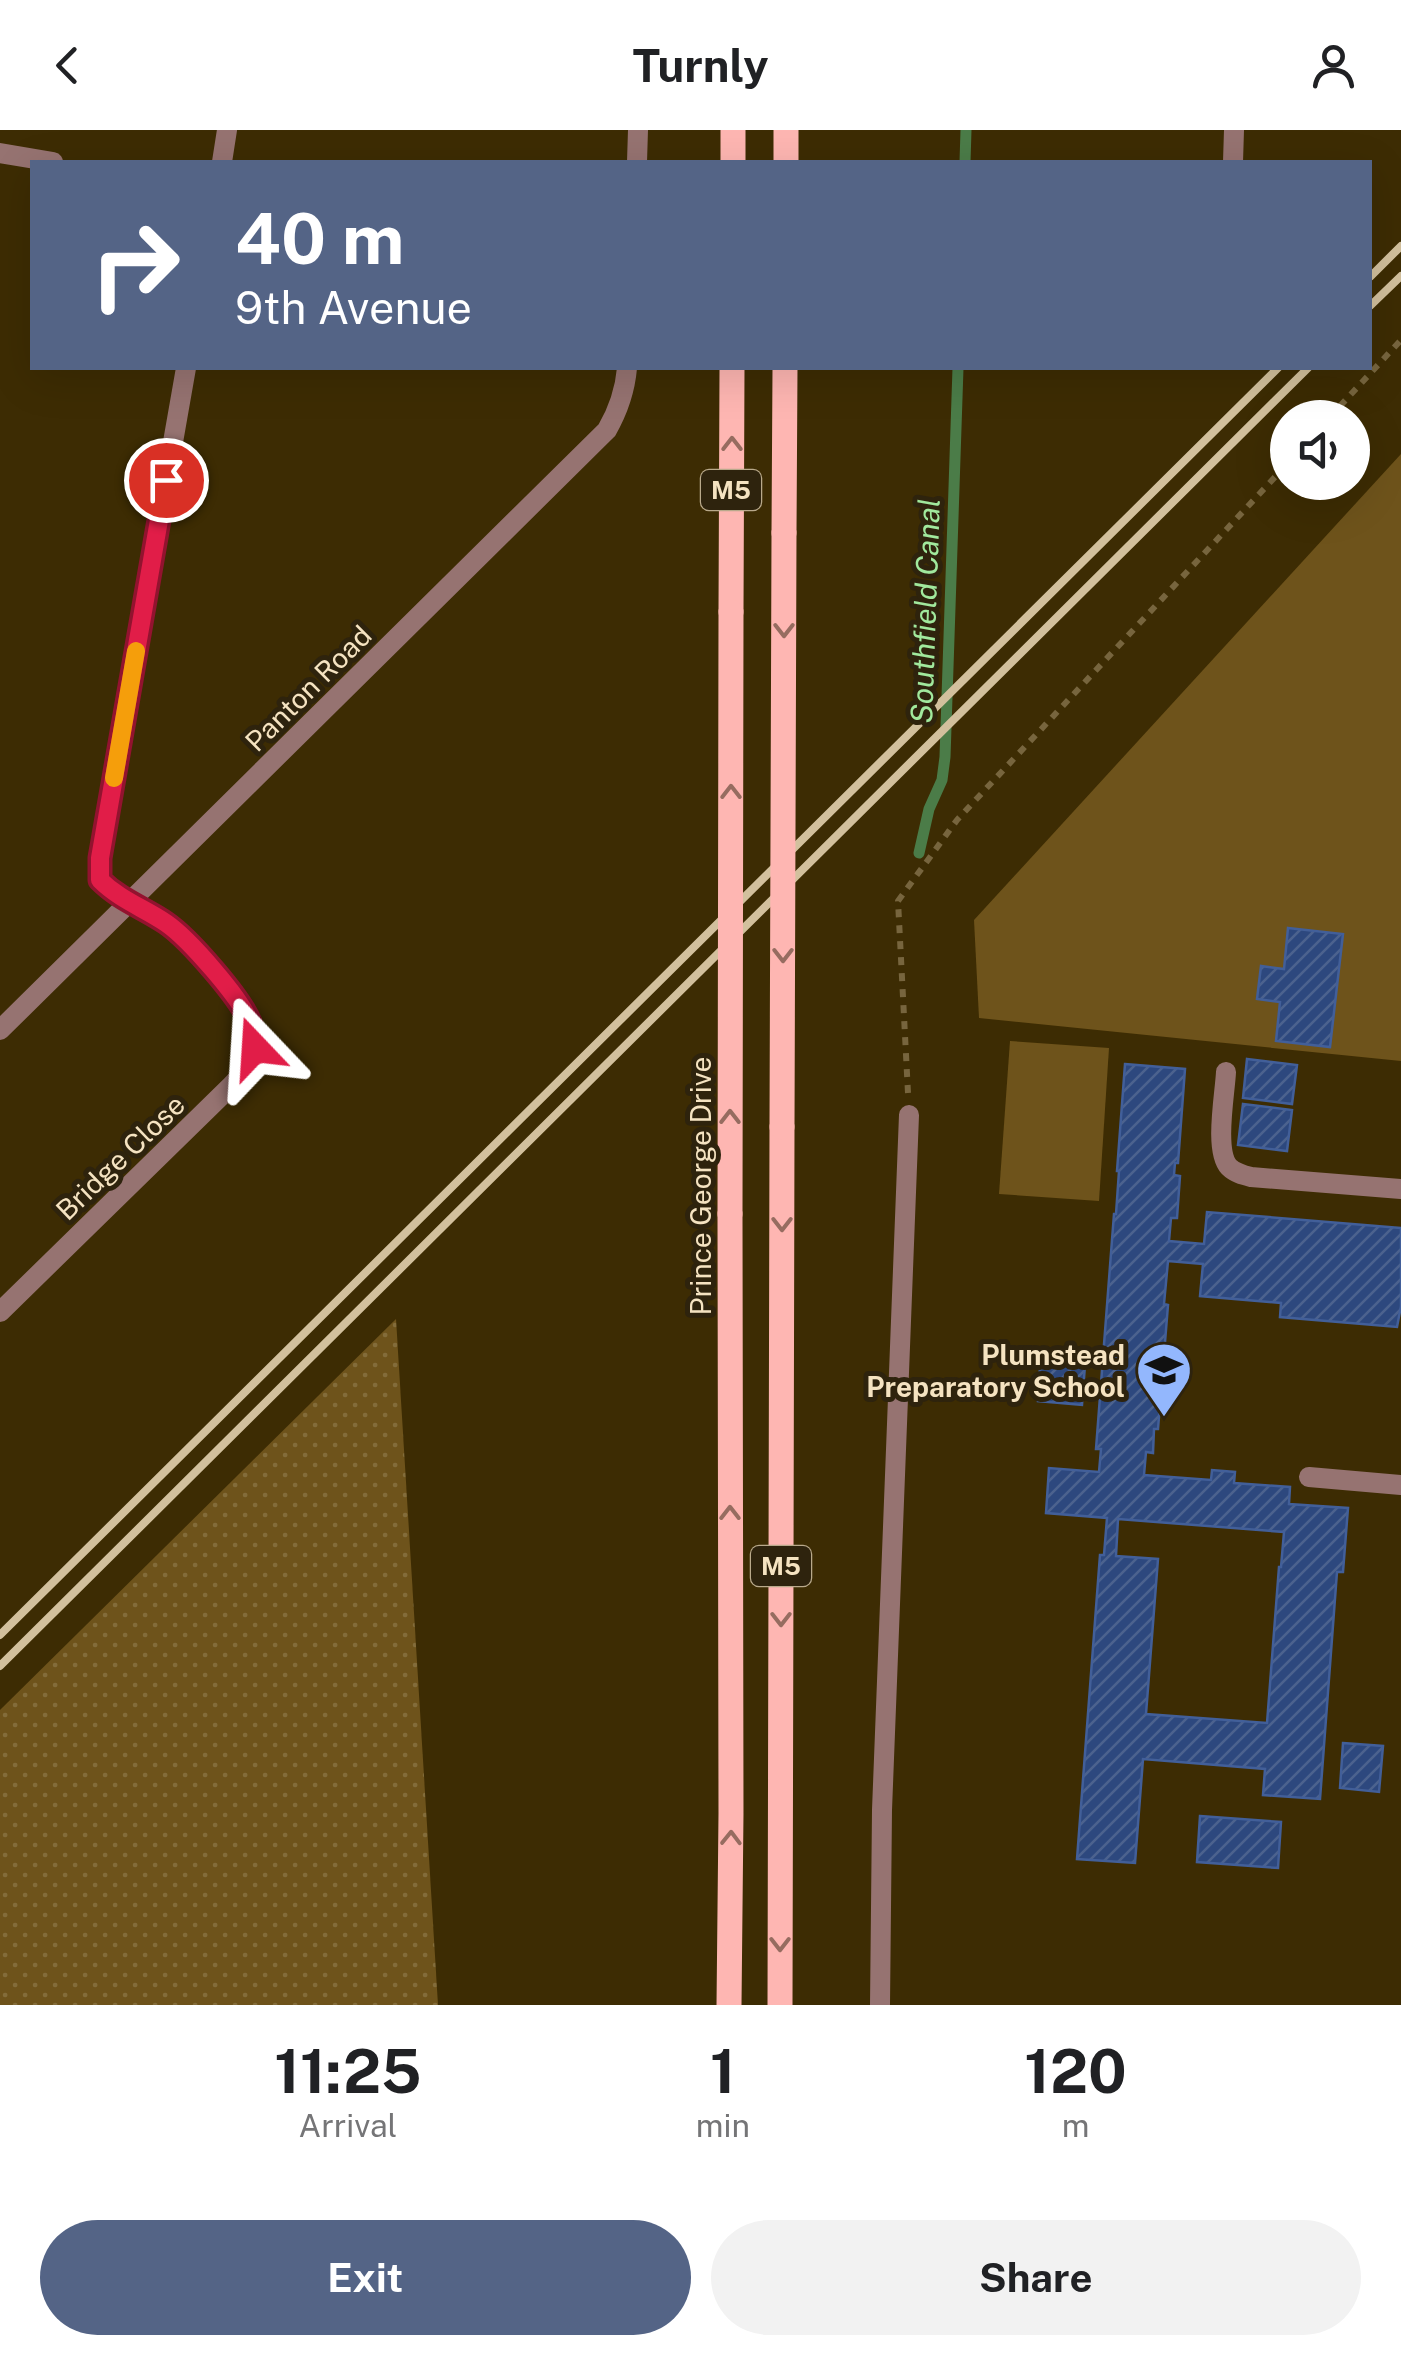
<!DOCTYPE html>
<html lang="en">
<head>
<meta charset="utf-8">
<style>
	:root { --surface:#fff; --page:#f2f2f2; --text:#202124; --muted:#757577; --accent:#546486 }
	body { margin:0; font-family:"Public Sans",sans-serif; background:var(--page); color:var(--text); height:100vh; display:flex; flex-direction:column; font-size:38px; white-space:nowrap }
	* { box-sizing:border-box; margin:0 }
	p { font-size:32px; color:var(--muted) }
	.icon { flex:none; width:55px; height:55px; fill:none; stroke:currentColor; stroke-width:2; stroke-linecap:round; stroke-linejoin:round }
	.map { position:relative; height:1875px; overflow:hidden }
	.sheet { display:flex; flex-direction:column; background:var(--surface); flex:1 }
	.sheet>* { flex:none }
	.hud { position:absolute; left:30px; top:30px; width:1342px; height:210px; border-radius:0px; box-shadow:0 10px 40px #0002; background:#546486; color:#fff; overflow:hidden }
	.buttons { position:absolute; left:1270px; top:270px; display:grid; gap:20px }
	.buttons a { display:grid; place-items:center; width:100px; height:100px; border-radius:50%; background:var(--surface); box-shadow:0 10px 40px #0002; font-size:50px }
	.pin { position:absolute; display:grid; place-items:center; width:85px; height:85px; color:#fff; margin:-42px; border:5px solid #fff; border-radius:50%; box-shadow:0 2px 10px #0007 }
	.me { position:absolute; width:110px; margin:-55px; rotate:340deg; stroke-linejoin:round; filter:drop-shadow(0 0 8px #0008) }
	.turn { display:flex; align-items:center; gap:35px; height:210px; padding:0 40px; font-size:45px }
	.turn .icon { width:130px; height:130px; stroke-width:2.5 }
	.turn b { display:block; font-size:70px; line-height:85px }
	.eta { display:flex; justify-content:space-evenly; align-items:center; height:170px; text-align:center }
	.eta b { font-size:60px; font-weight:700; line-height:70px }
	.cta { display:flex; gap:20px; margin-top:auto; padding:20px 40px }
	.cta a { flex:1; height:115px; border-radius:60px; background:var(--accent); color:#fff; font-size:40px; font-weight:700; line-height:115px; text-align:center }
	.cta a+a { background:var(--page); color:var(--text) }
	header { display:flex; justify-content:space-between; align-items:center; height:130px; padding:0 40px; background:var(--surface); font-size:45px; font-weight:700 }
	.map>svg:first-child { display:block }
	.grass { fill:url(#grass-dots) }
	.park { fill:#6e531b }
	.lines { fill:none; stroke-linecap:round; stroke-linejoin:round }
	.stream { stroke:#4b7c48; stroke-width:11 }
	.building { fill:url(#building-hatch); stroke:#425f99; stroke-width:2.5; fill-rule:evenodd }
	.path { stroke:#77653e; stroke-width:6; stroke-dasharray:8 8; stroke-linecap:butt }
	.service { stroke:#967371; stroke-width:20 }
	.minor { stroke:#967371; stroke-width:20 }
	.primary { stroke:#feb6b2; stroke-width:25 }
	.rail { stroke:#d2c09d; stroke-width:8 }
	.primary-bridge { stroke:#feb6b2; stroke-width:25 }
	.oneway { stroke:#966c60 }
	.route-casing { stroke:#92132f; stroke-width:25 }
	.route { stroke:#e11d48; stroke-width:18 }
	.slow { stroke:#f59e0b; stroke-width:18 }
	.labels { text-anchor:middle; dominant-baseline:central; stroke-width:10; stroke-linejoin:round; paint-order:stroke }
	.shield { fill:#2e230d; stroke:#b9a98b; stroke-width:2.5 }
	.shield-label { font-size:25px; font-weight:bold; fill:#f5e3c1 }
	.street-label { font-size:28px; fill:#f5e3c1; stroke:#2e230d }
	.poi-label { font-size:28px; font-weight:bold; fill:#f5e3c1; stroke:#2e230d; text-anchor:end }
	.water-label { font-size:30px; font-style:italic; fill:#a1e99d; stroke:#2e230d }
</style>
</head>
<body>
<header><svg class="icon" aria-label="back" viewBox="0 0 24 24"><path d="M15 5l-7 7 7 7"/></svg>Turnly<svg class="icon" aria-label="person" viewBox="0 0 24 24"><circle cx="12" cy="8" r="4"/><path d="M4 21q1-7 8-7t8 7"/></svg></header>
<div class="map">
<svg width="1401" height="1875" viewBox="0 0 1401 1875">
	<defs>
		<pattern id="grass-dots" width="8" height="8" patternUnits="userSpaceOnUse" patternTransform="scale(2.5)"><rect width="8" height="8" fill="#6e531b"/><path d="M2 2h.1M6 6h.1" fill="none" stroke="#836c3a" stroke-width="1.8" stroke-linecap="round"/></pattern>
		<pattern id="building-hatch" width="6" height="6" patternUnits="userSpaceOnUse" patternTransform="scale(2.5)"><rect width="6" height="6" fill="#2d487e"/><path d="M-1 1l2-2M0 6l6-6M5 7l2-2" fill="none" stroke="#4c628e"/></pattern>
	</defs>
	<rect width="100%" height="100%" fill="#3d2c03"/>
	<path class="grass" d="M396,1189L438,1875H0V1580Z"/>
	<g class="park">
		<path d="M1401,324V931L979,888L974,790Z"/>
		<path d="M1010,911L1109,918L1099,1071L999,1064Z"/>
	</g>
	<g class="lines">
		<g class="stream">
			<path d="M965,32L966,0"/>
			<path d="M919,723L929,679L942,650L945,627L958,238"/>
		</g>
	</g>
	<g class="building">
		<path d="M1288,798L1343,804L1330,917L1276,911L1280,872L1257,869L1261,836L1284,839Z"/>
		<path d="M1247,929L1297,935L1292,974L1243,968Z"/>
		<path d="M1125,934L1185,939L1178,1033H1175L1174,1045L1180,1046L1177,1088H1171L1169,1111L1204,1114L1207,1082L1401,1098V1176L1397,1197L1280,1187L1281,1173L1200,1166L1203,1134L1168,1131L1164,1174L1168,1175L1158,1299H1154L1153,1323L1146,1322L1144,1345L1211,1350L1212,1340L1235,1342L1234,1353L1290,1357L1289,1374L1348,1378L1343,1442H1337L1320,1669L1263,1665L1265,1639L1143,1629L1135,1733L1077,1729L1100,1425H1104L1107,1388L1046,1383L1049,1338L1099,1342L1101,1319H1096L1114,1084H1116L1119,1041H1117ZM1118,1389L1284,1402L1281,1437H1279L1267,1593L1146,1584L1158,1429L1116,1426Z"/>
		<path d="M1243,974L1292,980L1287,1021L1238,1015Z"/>
		<path d="M1041,1219L1086,1222L1082,1275L1038,1271Z"/>
		<path d="M1343,1613L1383,1616L1379,1662L1340,1658Z"/>
		<path d="M1200,1686L1281,1692L1278,1738L1197,1732Z"/>
	</g>
	<g class="lines">
		<g class="path">
			<path d="M1329,288L1401,210"/>
			<path d="M908,963L898,771L957,690L1288,333"/>
		</g>
		<g class="service">
			<path d="M1226,942C1225,964 1214,1021 1229,1037C1235,1043 1243,1045 1251,1047L1401,1059"/>
			<path d="M1309,1347L1401,1355"/>
		</g>
		<g class="minor">
			<path d="M0,23L53,32"/>
			<path d="M222,32L227,0"/>
			<path d="M637,32L638,0"/>
			<path d="M1233,32L1234,0"/>
			<path d="M0,900L607,300C619,279 625,261 627,238"/>
			<path d="M0,1182L230,957C240,946 254,934 255,918C257,884 193,812 166,793C144,778 120,769 100,750V728L186,238"/>
			<path d="M880,1875L882,1680L909,985"/>
		</g>
		<g class="primary">
			<path d="M733,32V0"/>
			<path d="M786,32V0"/>
			<path d="M784,403L785,238"/>
			<path d="M731,482L732,238"/>
			<path d="M729,1875L731,1683L730,1084"/>
			<path d="M780,1875L782,997"/>
		</g>
		<g class="rail">
			<path d="M1370,147L1401,116"/>
			<path d="M1370,176L1401,146"/>
			<path d="M0,1505L1278,238"/>
			<path d="M0,1536L1308,238"/>
		</g>
		<g class="primary-bridge">
			<path d="M782,997L784,403"/>
			<path d="M730,1084L731,482"/>
		</g>
	</g>
	<defs><path id="oneway-chevron" d="M-2-3.5L2.5 0L-2 3.5" fill="none" stroke-width="1.6" stroke-linecap="round" stroke-linejoin="round" transform="scale(2.5)"/></defs>
	<g class="oneway">
		<use href="#oneway-chevron" transform="translate(732 314) rotate(-90)"/>
		<use href="#oneway-chevron" transform="translate(784 500) rotate(90)"/>
		<use href="#oneway-chevron" transform="translate(731 662) rotate(-90)"/>
		<use href="#oneway-chevron" transform="translate(783 825) rotate(90)"/>
		<use href="#oneway-chevron" transform="translate(730 987) rotate(-90)"/>
		<use href="#oneway-chevron" transform="translate(782 1094) rotate(90)"/>
		<use href="#oneway-chevron" transform="translate(730 1383) rotate(-90)"/>
		<use href="#oneway-chevron" transform="translate(781 1489) rotate(90)"/>
		<use href="#oneway-chevron" transform="translate(731 1708) rotate(-89)"/>
		<use href="#oneway-chevron" transform="translate(780 1814) rotate(90)"/>
	</g>
	<g class="lines">
		<g class="route-casing">
			<path id="route" d="M166,350L100,728V750C120,770 144,778 166,793C188,808 243,870 251,895C253,902 254,910 255,918"/>
		</g>
		<use href="#route" class="route"/>
		<path class="slow" d="M114,648L136,521"/>
	</g>
	<defs>
		<g id="school-pin" transform="scale(2.875)"><path d="M0 17L-7.5 6A9.5 9.5 0 1 1 7.5 6Z" fill="#93b7fd" stroke="#2e230d"/><path d="M0-5L7-2L0 1L-7-2ZM-4 1L0 2.5L4 1V4Q0 6-4 4Z" fill="#111"/></g>
	</defs>
	<g fill-rule="evenodd">
		<use href="#school-pin" x="1164" y="1240"/>
	</g>
	<g class="labels">
		<g class="shield">
			<rect x="701" y="340" width="60" height="40" rx="8"/>
			<rect x="751" y="1416" width="60" height="40" rx="8"/>
		</g>
		<g class="shield-label">
			<text x="731" y="360">M5</text>
			<text x="781" y="1436">M5</text>
		</g>
		<g class="street-label">
			<text transform="translate(308 558) rotate(-45)">Panton Road</text>
			<text transform="translate(120 1027) rotate(-44)">Bridge Close</text>
			<text transform="translate(700 1056) rotate(-90)">Prince George Drive</text>
		</g>
		<g class="poi-label">
			<text x="1125" y="1224">Plumstead<tspan x="1125" dy="32">Preparatory School</tspan></text>
		</g>
		<g class="water-label">
			<text transform="translate(925 481) rotate(-88)">Southfield Canal</text>
		</g>
	</g>
</svg>
<div class="buttons">
<a><svg class="icon" aria-label="sound" viewBox="0 0 24 24"><path d="M4 9h4l5-4v14l-5-4H4zM17 9q2 3 0 6"/></svg></a>
</div>
<div class="pin" style="left:166px;top:350px;background:#d93025"><svg class="icon" aria-label="arrive" viewBox="0 0 24 24"><path d="M6 21V4h12l-3 4 3 4H6"/></svg></div>
<svg class="me" style="left:255px;top:918px" viewBox="-20 -20 40 40"><path d="M0-17L14 15 0 8-14 15z" fill="#e11d48" stroke="#fff" stroke-width="4"/></svg>
<div class="hud">
<div class="turn"><svg class="icon" aria-label="right" viewBox="0 0 24 24"><path d="M7 20v-9h11M14 6l5 5-5 5"/></svg><div><b>40 m</b>9th Avenue</div></div>
</div>
</div>
<section class="sheet">
<div class="eta">
<div><b>11:25</b><p>Arrival</p></div>
<div><b>1</b><p>min</p></div>
<div><b>120</b><p>m</p></div>
</div>
<div class="cta"><a>Exit</a><a>Share</a></div>
</section>
</body>
</html>
